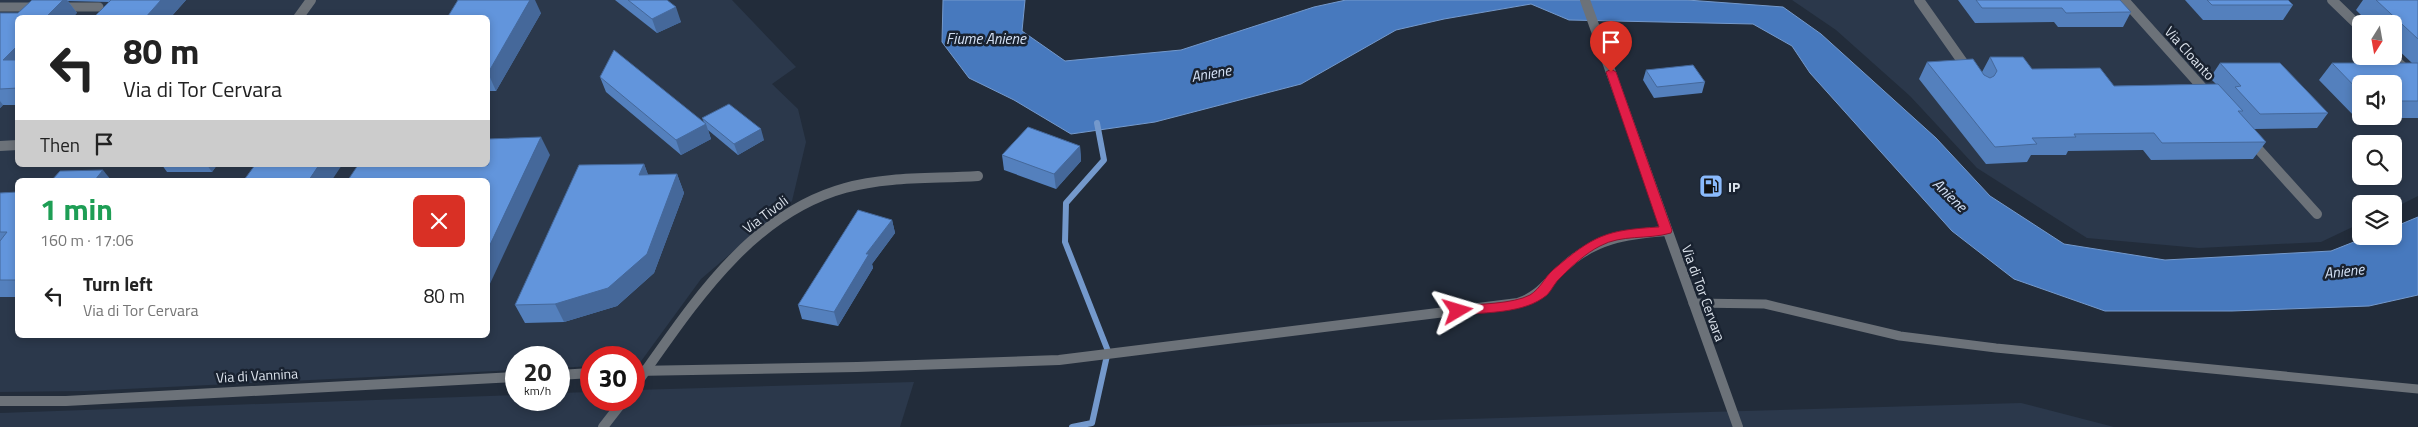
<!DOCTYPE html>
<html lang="en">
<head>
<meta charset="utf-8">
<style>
	:root { --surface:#fff; --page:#f6f6f6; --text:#222; --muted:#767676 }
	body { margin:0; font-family:"Titillium Web",sans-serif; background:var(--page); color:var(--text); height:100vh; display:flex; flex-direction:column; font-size:19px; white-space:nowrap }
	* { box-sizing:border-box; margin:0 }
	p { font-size:16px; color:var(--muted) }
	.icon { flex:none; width:28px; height:28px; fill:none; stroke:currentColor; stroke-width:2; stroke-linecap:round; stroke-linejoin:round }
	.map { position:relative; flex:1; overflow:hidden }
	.panel { position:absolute; left:15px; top:178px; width:475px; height:160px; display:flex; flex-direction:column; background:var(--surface); border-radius:8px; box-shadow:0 2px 8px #0003 }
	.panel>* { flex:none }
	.hud { position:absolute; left:15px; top:15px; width:475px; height:152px; border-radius:8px; box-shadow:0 2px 8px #0003; background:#fff; color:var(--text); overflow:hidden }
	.needle { width:32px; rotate:191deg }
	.buttons { position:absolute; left:2352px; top:15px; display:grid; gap:10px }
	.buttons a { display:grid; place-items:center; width:50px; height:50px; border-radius:8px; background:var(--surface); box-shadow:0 2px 8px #0003; font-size:25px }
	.speed { position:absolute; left:505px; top:346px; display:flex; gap:10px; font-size:25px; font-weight:700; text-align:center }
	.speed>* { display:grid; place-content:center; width:65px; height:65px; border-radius:50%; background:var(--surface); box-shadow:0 2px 8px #0003; line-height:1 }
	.speed small { font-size:12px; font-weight:400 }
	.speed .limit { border:8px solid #d22; background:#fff; color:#111 }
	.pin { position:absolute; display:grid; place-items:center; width:42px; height:42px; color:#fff; margin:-51px -21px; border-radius:50% 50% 50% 0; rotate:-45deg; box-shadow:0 0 5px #0007 }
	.pin .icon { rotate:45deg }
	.me { position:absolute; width:55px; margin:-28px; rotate:83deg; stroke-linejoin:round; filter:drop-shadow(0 0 4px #0008) }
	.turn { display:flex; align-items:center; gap:18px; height:105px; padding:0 25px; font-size:22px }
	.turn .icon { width:65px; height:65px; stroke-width:2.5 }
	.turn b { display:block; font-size:35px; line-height:42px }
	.then { display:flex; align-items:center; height:48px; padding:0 25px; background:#0003; gap:10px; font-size:19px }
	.round { display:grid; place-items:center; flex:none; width:52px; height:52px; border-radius:8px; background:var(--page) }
	.summary { display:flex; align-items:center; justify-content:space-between; height:85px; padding:0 25px }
	h1 { font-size:30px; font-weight:700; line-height:38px; color:#1e9e55 }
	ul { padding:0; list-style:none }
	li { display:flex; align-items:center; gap:15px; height:65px; padding:0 25px }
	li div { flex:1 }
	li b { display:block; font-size:19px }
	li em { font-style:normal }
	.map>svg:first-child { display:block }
	.built { fill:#2b384b; fill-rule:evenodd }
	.water { fill:#4779be; stroke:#7499cc }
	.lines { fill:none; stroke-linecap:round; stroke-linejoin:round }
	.stream { stroke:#7499cc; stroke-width:6 }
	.service { stroke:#6c7279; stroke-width:9 }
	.minor { stroke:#6c7279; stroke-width:10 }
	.tertiary { stroke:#6c7279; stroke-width:10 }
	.wall { fill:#5480bd; fill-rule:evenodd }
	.shaded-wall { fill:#45689a }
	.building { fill:#6295dc; stroke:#45689a }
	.route { fill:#e11d48; stroke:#92132f }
	.labels { text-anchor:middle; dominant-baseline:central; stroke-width:5; stroke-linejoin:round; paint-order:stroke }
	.street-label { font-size:14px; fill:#dde4ed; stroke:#192230 }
	.poi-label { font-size:14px; font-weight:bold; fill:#dde4ed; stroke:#192230; text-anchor:start }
	.water-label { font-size:15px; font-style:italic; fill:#d4e1f5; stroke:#192230 }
</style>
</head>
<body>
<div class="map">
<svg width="2418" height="427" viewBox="0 0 2418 427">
	<rect width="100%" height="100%" fill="#222c3a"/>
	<g class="built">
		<path d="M0,0H732L796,67L772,84L798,109L806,142L792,201L701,279L639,364H634V358H591V366L559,368V358H516V370L85,391L0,392ZM18,18H488V165H18ZM18,180H488V335H18Z"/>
		<path d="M1792,0H2418V196L2394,208V204H2361V223L2321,242L2199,248L2087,238L1977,168L1910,96L1836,30ZM2361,24H2394V56H2361ZM2361,84H2394V116H2361ZM2361,144H2394V176H2361Z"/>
		<path d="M914,382L900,427H0V413L516,395V400H559V393L591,392V400H634V390Z"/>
		<path d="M2021,403L2114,427H1191Z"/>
	</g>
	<path class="water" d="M943,0H1025L1022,31L1065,61L1181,50L1314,7L1346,0H1687L1783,7L1821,34L1936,138L1990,196L2064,244L2165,260L2331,251L2369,236H2394V227L2418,217V295L2369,306L2232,311H2105L2014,279L1952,231L1810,73L1792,46L1753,24L1569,20L1531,4L1444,19L1396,30L1301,84L1155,122L1071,134L1014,100L969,78L942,42Z"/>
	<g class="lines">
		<path class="stream" d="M1072,427L1092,423L1108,351L1065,242L1066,203L1104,160L1097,123"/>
		<g class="service">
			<path d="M0,7H37"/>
			<path d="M60,7H99"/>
			<path d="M1693,303L1765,304L1900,336L1996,348L2418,389"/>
		</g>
		<g class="minor">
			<path d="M1919,0L1969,71"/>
			<path d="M2124,0L2209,95"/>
			<path d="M2332,0L2361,28"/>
			<path d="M298,18L311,0"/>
			<path d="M2391,56L2418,81"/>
			<path d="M2251,141L2317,214"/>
			<path d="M0,146L18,145"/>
			<path d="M634,371L857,367L1059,360L1518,303C1541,295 1546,283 1563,268C1593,239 1626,234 1666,231"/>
			<path d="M559,375L591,373"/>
			<path d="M634,387C690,309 747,215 845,188C888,176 934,179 978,176"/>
			<path d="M0,401H66L516,377"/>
			<path d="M603,427L624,400"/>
		</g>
		<path class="tertiary" d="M1585,0L1738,427"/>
	</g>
	<g class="wall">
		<path d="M32,0H186L170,18L108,2L68,1L77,13L18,18V105H3L0,108V13H18Z"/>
		<path d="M615,0H667L681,22L657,33Z"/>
		<path d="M1958,0H2120L2131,12L2123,27H2058L2054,22L1975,23Z"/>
		<path d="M2185,0H2288L2293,5L2283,20H2203Z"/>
		<path d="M2363,0H2418V118H2356L2319,80L2332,63H2412L2394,46V24H2370L2356,10ZM2361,84H2394V116H2361Z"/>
		<path d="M541,13L496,91H488V18Z"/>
		<path d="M1990,57L2032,69L2114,86L2216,84L2210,78L2220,63L2328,113L2317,128L2254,129L2266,142L2253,159L2151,160L2143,150L2068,151L2066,155H2031L2027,162L1986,164L1919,79L1927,62L1982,72Z"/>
		<path d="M1646,70L1705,82L1702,93L1654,98L1643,80Z"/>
		<path d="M600,77L704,122L702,118L764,140L738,155L708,130L711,139L681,155L606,92Z"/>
		<path d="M1080,146L1081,161L1056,189L1004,170L1002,155Z"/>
		<path d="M644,164L648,175L677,174L684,193L654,273L617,306L564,322L525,323L515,305Z"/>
		<path d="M162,165H217L212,172H167Z"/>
		<path d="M18,192V297H0V193Z"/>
		<path d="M892,220L895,233L872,264L873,268L838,326L802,319L798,305Z"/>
	</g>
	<g class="shaded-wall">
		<path d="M63,0H67L77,13L73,18H45Z"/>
		<path d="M161,0H186L170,18H145Z"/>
		<path d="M530,0H535L541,13L496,91L488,73Z"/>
		<path d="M676,7L681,22L657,33L652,19Z"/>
		<path d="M18,45V74L3,60Z"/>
		<path d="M0,101L3,105L0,108Z"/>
		<path d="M706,124L711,139L681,155L676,140Z"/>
		<path d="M761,129L764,140L738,155L734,144Z"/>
		<path d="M541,137L550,155L488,288V249Z"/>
		<path d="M1080,146L1081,161L1056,189L1054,174Z"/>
		<path d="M644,164L651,182L639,175Z"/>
		<path d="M207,165H217L212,172Z"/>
		<path d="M319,165H342L332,180H309Z"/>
		<path d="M103,170L111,180H95Z"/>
		<path d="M677,174L684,193L654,273L617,306L564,322L555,304Z"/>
		<path d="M892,220L895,233L872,264L873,268L838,326L834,312L866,254Z"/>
	</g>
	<g class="building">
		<path d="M32,0H63L45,18H18V45L3,60H18V88L0,89V13H18Z"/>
		<path d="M111,0H161L145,18H93Z"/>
		<path d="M458,0H530L488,73V18H447Z"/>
		<path d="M628,0H667L676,7L652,19Z"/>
		<path d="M1976,0H2120L2131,12L2066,13L2062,8H1982Z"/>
		<path d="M2207,0H2288L2293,5H2212Z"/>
		<path d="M2376,0H2418V39Z"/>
		<path d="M614,50L706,124L676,140L600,77Z"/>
		<path d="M1990,57H2023L2032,69L2100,68L2114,86L2218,84L2243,111H2238L2266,142L2162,143L2154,133L2074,134L2076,137L2032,138L2037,144L1995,147L1927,62L1973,59L1984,75L1990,78L1994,76L1997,71Z"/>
		<path d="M2220,63H2280L2328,113L2260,114L2235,87L2241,86Z"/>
		<path d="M2332,63H2418V101H2394V84H2361V93Z"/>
		<path d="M1693,65L1705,82L1657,87L1646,70Z"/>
		<path d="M729,104L761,129L734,144L702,118Z"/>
		<path d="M1028,127L1080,146L1054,174L1002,155Z"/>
		<path d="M541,137L488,249V180H348L358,165H488V139Z"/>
		<path d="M644,164L639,175L677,174L647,254L608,288L555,304L515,305L579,165Z"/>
		<path d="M255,165H319L309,180H244Z"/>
		<path d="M103,170L95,180H52L60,171Z"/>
		<path d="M18,192V280H0V241L7,232H0V193Z"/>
		<path d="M858,210L892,220L866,254H869L834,312L798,305Z"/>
	</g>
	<path class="route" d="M1611,69L1616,72L1672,230L1671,233C1647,240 1622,234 1600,246C1586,253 1572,266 1561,277C1555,282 1552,290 1547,295C1524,314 1486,312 1458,315L1454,314L1452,311L1454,308L1458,306C1478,304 1513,304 1530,295C1541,288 1544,278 1553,270C1594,235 1606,230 1659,227L1606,72Z"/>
	<defs>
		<g id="fuel-square" transform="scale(1.25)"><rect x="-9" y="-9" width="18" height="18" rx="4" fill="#8abafc" stroke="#192230"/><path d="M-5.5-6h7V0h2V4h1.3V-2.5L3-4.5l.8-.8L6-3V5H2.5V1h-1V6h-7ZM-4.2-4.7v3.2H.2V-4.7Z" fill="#111"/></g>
	</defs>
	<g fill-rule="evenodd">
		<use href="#fuel-square" x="1711" y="186"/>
	</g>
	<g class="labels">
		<g class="street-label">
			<text transform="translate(2190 53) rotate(48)">Via Cloanto</text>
			<text transform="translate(765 214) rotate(-37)">Via Tivoli</text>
			<text transform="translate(1704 293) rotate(70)">Via di Tor Cervara</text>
			<text transform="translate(257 375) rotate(-3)">Via di Vannina</text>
		</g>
		<g class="poi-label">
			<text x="1728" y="186">IP</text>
		</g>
		<g class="water-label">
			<text x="986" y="38">Fiume Aniene</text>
			<text transform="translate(1211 73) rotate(-10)">Aniene</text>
			<text transform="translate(1950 195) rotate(44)">Aniene</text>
			<text transform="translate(2344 271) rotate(-6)">Aniene</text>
		</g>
	</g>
</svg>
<div class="buttons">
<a><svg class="needle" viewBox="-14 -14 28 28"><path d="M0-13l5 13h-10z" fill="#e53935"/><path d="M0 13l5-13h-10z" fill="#767676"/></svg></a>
<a><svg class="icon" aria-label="sound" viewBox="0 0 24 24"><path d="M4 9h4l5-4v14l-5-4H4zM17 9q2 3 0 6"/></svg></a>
<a><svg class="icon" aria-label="search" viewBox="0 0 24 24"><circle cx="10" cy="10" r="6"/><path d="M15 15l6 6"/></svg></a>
<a><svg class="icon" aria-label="layers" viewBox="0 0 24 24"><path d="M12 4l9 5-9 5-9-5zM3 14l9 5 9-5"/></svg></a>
</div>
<div class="speed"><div>20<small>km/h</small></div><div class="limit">30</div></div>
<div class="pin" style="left:1611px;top:72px;background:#d93025"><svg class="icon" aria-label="arrive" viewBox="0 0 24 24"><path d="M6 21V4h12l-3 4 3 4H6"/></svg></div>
<svg class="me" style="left:1458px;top:311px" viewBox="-20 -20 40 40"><path d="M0-17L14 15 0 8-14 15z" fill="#e11d48" stroke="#fff" stroke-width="4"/></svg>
<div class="hud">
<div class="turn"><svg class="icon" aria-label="left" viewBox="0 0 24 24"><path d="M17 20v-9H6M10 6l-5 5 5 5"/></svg><div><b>80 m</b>Via di Tor Cervara</div></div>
<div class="then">Then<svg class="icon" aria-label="arrive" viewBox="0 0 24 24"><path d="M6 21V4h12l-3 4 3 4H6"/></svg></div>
</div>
<section class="panel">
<div class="summary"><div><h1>1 min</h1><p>160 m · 17:06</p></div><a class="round" style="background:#d93025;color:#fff"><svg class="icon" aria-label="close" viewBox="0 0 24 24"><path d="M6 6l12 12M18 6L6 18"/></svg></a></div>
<ul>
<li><svg class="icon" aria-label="left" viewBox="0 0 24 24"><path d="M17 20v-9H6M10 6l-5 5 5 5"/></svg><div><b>Turn left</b><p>Via di Tor Cervara</p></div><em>80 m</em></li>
</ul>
</section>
</div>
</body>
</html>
